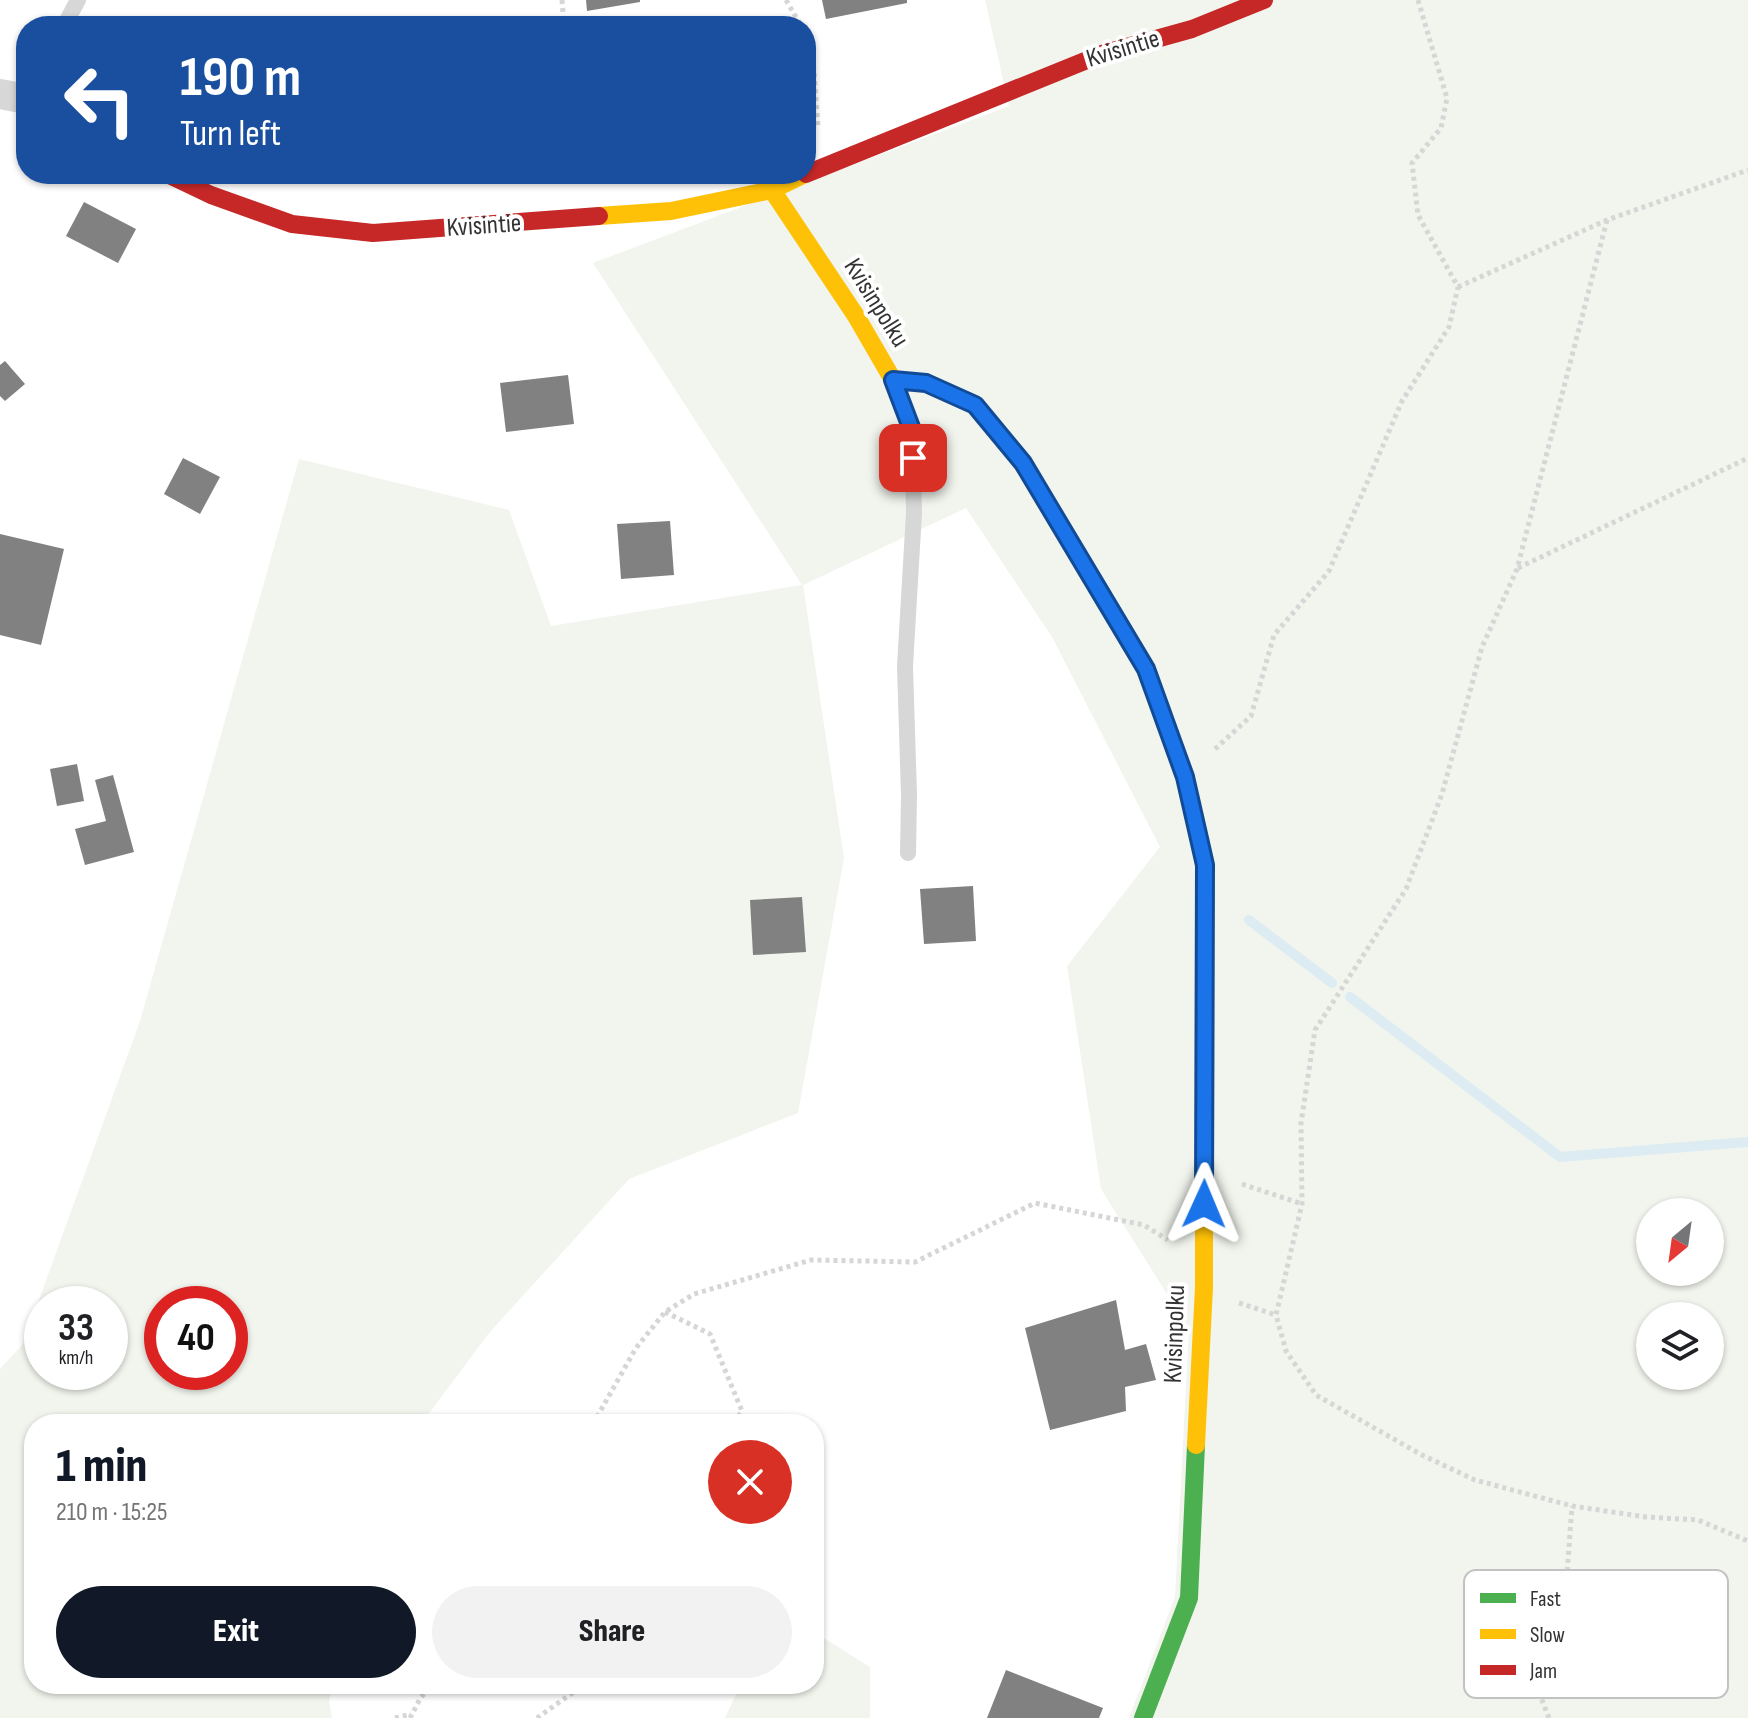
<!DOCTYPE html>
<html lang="en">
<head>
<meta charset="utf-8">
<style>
	:root { --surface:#fff; --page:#f2f2f2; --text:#202124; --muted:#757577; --accent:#111827 }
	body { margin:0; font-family:"Sofia Sans Condensed",sans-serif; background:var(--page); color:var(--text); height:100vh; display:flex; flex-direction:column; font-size:30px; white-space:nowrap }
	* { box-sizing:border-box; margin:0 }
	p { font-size:26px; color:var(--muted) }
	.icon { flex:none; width:44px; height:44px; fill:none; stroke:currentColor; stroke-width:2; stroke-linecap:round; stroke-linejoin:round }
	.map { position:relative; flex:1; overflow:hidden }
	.sheet { position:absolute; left:24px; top:1414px; width:800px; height:280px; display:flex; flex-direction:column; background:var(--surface); border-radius:32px; box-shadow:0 2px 6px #0004 }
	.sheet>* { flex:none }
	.top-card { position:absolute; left:16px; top:16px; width:800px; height:168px; border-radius:32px; box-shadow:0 2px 6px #0004; background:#1a4fa0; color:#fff; overflow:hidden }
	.needle { width:52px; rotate:209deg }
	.fabs { position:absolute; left:1636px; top:1198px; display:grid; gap:16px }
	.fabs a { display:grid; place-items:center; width:88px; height:88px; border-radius:50%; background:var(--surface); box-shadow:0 2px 6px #0004; font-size:40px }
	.speed { position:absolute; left:24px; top:1286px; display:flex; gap:16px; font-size:40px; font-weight:700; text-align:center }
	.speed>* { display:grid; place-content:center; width:104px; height:104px; border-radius:50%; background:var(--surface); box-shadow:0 2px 6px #0004; line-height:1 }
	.speed small { font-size:20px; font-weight:400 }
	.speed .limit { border:12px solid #d22; background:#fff; color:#111 }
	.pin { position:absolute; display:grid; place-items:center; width:68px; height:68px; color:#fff; margin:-34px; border-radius:16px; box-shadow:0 4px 12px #0006 }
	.me { position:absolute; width:88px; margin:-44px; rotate:1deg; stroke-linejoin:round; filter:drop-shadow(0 0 6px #0008) }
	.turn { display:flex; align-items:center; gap:28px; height:168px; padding:0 32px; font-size:36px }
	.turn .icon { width:104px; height:104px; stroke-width:2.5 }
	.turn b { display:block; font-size:56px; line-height:68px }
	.round { display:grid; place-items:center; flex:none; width:84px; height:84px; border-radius:42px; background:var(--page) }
	.overview { display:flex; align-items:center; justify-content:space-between; height:136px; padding:0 32px }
	h1 { font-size:48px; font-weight:800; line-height:60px; color:var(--accent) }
	.cta { display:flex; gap:16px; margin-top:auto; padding:16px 32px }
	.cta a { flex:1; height:92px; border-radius:48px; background:var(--accent); color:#fff; font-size:32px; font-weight:800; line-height:92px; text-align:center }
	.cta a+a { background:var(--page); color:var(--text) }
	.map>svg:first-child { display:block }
	.green { fill:#f1f5ed; fill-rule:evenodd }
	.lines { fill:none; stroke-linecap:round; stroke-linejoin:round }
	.stream { stroke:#ddebf3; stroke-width:10 }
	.building { fill:#818181 }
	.path { stroke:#d6d6d6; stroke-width:5; stroke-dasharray:4 4; stroke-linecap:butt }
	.lane { stroke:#d7d7d7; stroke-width:16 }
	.street { stroke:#d7d7d7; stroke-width:30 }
	.fast { stroke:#4caf50; stroke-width:18 }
	.slow { stroke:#ffc107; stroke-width:18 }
	.jam { stroke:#c62828; stroke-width:18 }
	.route-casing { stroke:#114b97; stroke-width:20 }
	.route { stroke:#1a73e8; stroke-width:14 }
	.labels { text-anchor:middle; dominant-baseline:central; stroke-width:8; stroke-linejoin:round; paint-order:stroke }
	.street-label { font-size:26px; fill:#333; stroke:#fff }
	.key { fill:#fff; stroke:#c2c2c2; stroke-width:2 }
	.key-label { font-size:22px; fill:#333 }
</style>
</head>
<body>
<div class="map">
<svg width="1748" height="1718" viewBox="0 0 1748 1718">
	<rect width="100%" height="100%" fill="#fff"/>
	<g class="green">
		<path d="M985,0H1748V1718H1129L1175,1597L1189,1329L1101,1189L1067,966L1160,847L1052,637L966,508L803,585L844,858L798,1113L629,1179L489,1333L421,1424H34V1684H333L329,1701L332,1718H0V1369L23,1344L140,1021L299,459L509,510L551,626L802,585L593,263L1009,106ZM1650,1212H1710V1272H1650ZM42,1304H110V1372H42ZM162,1304H230V1372H162ZM1650,1316H1710V1376H1650Z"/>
		<path d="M814,1632L870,1667V1718H725L741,1684H814Z"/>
	</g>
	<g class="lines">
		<g class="stream">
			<path d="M1249,920L1332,983"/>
			<path d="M1350,997L1560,1157L1748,1142"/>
		</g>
	</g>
	<g class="building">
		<path d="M586,0H640V2L587,11Z"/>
		<path d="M822,0H907V3L826,19Z"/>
		<path d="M84,202L136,229L118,263L66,236Z"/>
		<path d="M5,361L25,384L5,401L0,396V365Z"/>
		<path d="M568,375L574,424L506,432L500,383Z"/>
		<path d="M183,458L220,477L200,514L164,494Z"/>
		<path d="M670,521L674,575L621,579L617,524Z"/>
		<path d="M0,534L64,549L41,645L0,635Z"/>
		<path d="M77,764L84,801L57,806L50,769Z"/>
		<path d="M113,775L134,852L85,865L75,829L106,821L95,780Z"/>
		<path d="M973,886L976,941L924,944L920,889Z"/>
		<path d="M802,897L806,952L753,955L750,900Z"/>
		<path d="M1116,1300L1125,1350L1146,1344L1156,1380L1125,1387L1126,1411L1050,1430L1025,1328Z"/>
		<path d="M1006,1670L1103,1708L1099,1718H987Z"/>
	</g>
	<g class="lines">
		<g class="path">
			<path d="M562,0L564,26"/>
			<path d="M786,0L801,26"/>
			<path d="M806,35L812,45L818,128"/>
			<path d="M1607,220L1517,569L1482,647L1442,794L1406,889L1315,1030L1301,1123L1302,1204L1276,1315L1286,1351L1316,1395L1422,1455L1475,1480L1572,1506L1646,1517L1698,1520L1748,1541"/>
			<path d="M1458,287L1607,220L1748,170"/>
			<path d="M1518,568L1748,458"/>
			<path d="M1215,749L1251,716L1274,635L1329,571L1402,401L1449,327L1458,287L1418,215L1412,163L1441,128L1447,98L1418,0"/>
			<path d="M1242,1184L1302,1204"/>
			<path d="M1239,1303L1276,1315"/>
			<path d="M665,1312L710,1334L742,1411L733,1424"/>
			<path d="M593,1424L636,1348L665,1312L694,1294L811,1260L915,1262L1035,1203L1144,1225L1168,1240"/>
			<path d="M395,1718L411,1714"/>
			<path d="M410,1718L421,1697L434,1684"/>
			<path d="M537,1718L585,1684"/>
			<path d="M1549,1718L1540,1695L1566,1588L1572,1506"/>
		</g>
		<g class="lane">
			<path d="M64,26L78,0"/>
			<path d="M894,382L912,430L914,513L905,666L909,795L908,853"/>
		</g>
		<path class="street" d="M0,94L26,99"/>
		<path class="fast" d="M1143,1718L1189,1598L1196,1445"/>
		<g class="slow">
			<path d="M772,190L856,316L893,380L926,383L975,405L1023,463L1094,582"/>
			<path d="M599,216L671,211L772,190L805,174"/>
			<path d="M1196,1445L1204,1287V1130"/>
		</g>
		<g class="jam">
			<path d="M167,174L211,195L292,224L373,233L599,216"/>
			<path d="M806,174L1102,54L1192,29L1264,0"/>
			<path d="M1094,582L1146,669L1185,777L1205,865L1204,1130"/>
		</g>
	</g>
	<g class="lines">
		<g class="route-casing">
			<path id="route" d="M913,458L912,430L893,380L926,383L975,405L1023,463L1146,669L1185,777L1205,865L1204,1204"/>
		</g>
		<use href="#route" class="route"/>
	</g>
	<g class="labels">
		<g class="street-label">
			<text transform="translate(1123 49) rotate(-17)">Kvisintie</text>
			<text transform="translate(484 226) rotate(-4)">Kvisintie</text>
			<text transform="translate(876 303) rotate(58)">Kvisinpolku</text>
			<text transform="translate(1175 1334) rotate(-88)">Kvisinpolku</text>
		</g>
	</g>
	<rect x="1464" y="1570" width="264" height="128" rx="12" class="key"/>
	<rect x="1480" y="1593" width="36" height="10" fill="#4caf50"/>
	<rect x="1480" y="1629" width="36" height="10" fill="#ffc107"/>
	<rect x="1480" y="1665" width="36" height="10" fill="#c62828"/>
	<g class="key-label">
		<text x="1530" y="1606">Fast</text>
		<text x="1530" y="1642">Slow</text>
		<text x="1530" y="1678">Jam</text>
	</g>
</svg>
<div class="fabs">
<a><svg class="needle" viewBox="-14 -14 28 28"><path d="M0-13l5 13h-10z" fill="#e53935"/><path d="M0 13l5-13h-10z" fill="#757577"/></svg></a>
<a><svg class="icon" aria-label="layers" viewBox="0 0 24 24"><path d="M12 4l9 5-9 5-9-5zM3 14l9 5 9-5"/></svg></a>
</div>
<div class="speed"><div>33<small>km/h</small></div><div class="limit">40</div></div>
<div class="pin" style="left:913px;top:458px;background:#d93025"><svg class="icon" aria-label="arrive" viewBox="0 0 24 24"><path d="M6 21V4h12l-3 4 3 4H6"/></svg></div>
<svg class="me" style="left:1204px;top:1204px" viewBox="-20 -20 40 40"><path d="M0-17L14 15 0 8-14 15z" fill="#1a73e8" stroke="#fff" stroke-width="4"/></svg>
<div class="top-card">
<div class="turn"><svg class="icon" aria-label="left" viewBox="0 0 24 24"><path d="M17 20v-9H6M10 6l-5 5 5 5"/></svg><div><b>190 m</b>Turn left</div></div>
</div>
<section class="sheet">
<div class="overview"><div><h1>1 min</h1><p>210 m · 15:25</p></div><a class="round" style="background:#d93025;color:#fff"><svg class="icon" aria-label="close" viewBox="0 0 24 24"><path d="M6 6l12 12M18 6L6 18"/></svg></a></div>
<div class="cta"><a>Exit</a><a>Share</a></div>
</section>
</div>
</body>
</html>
